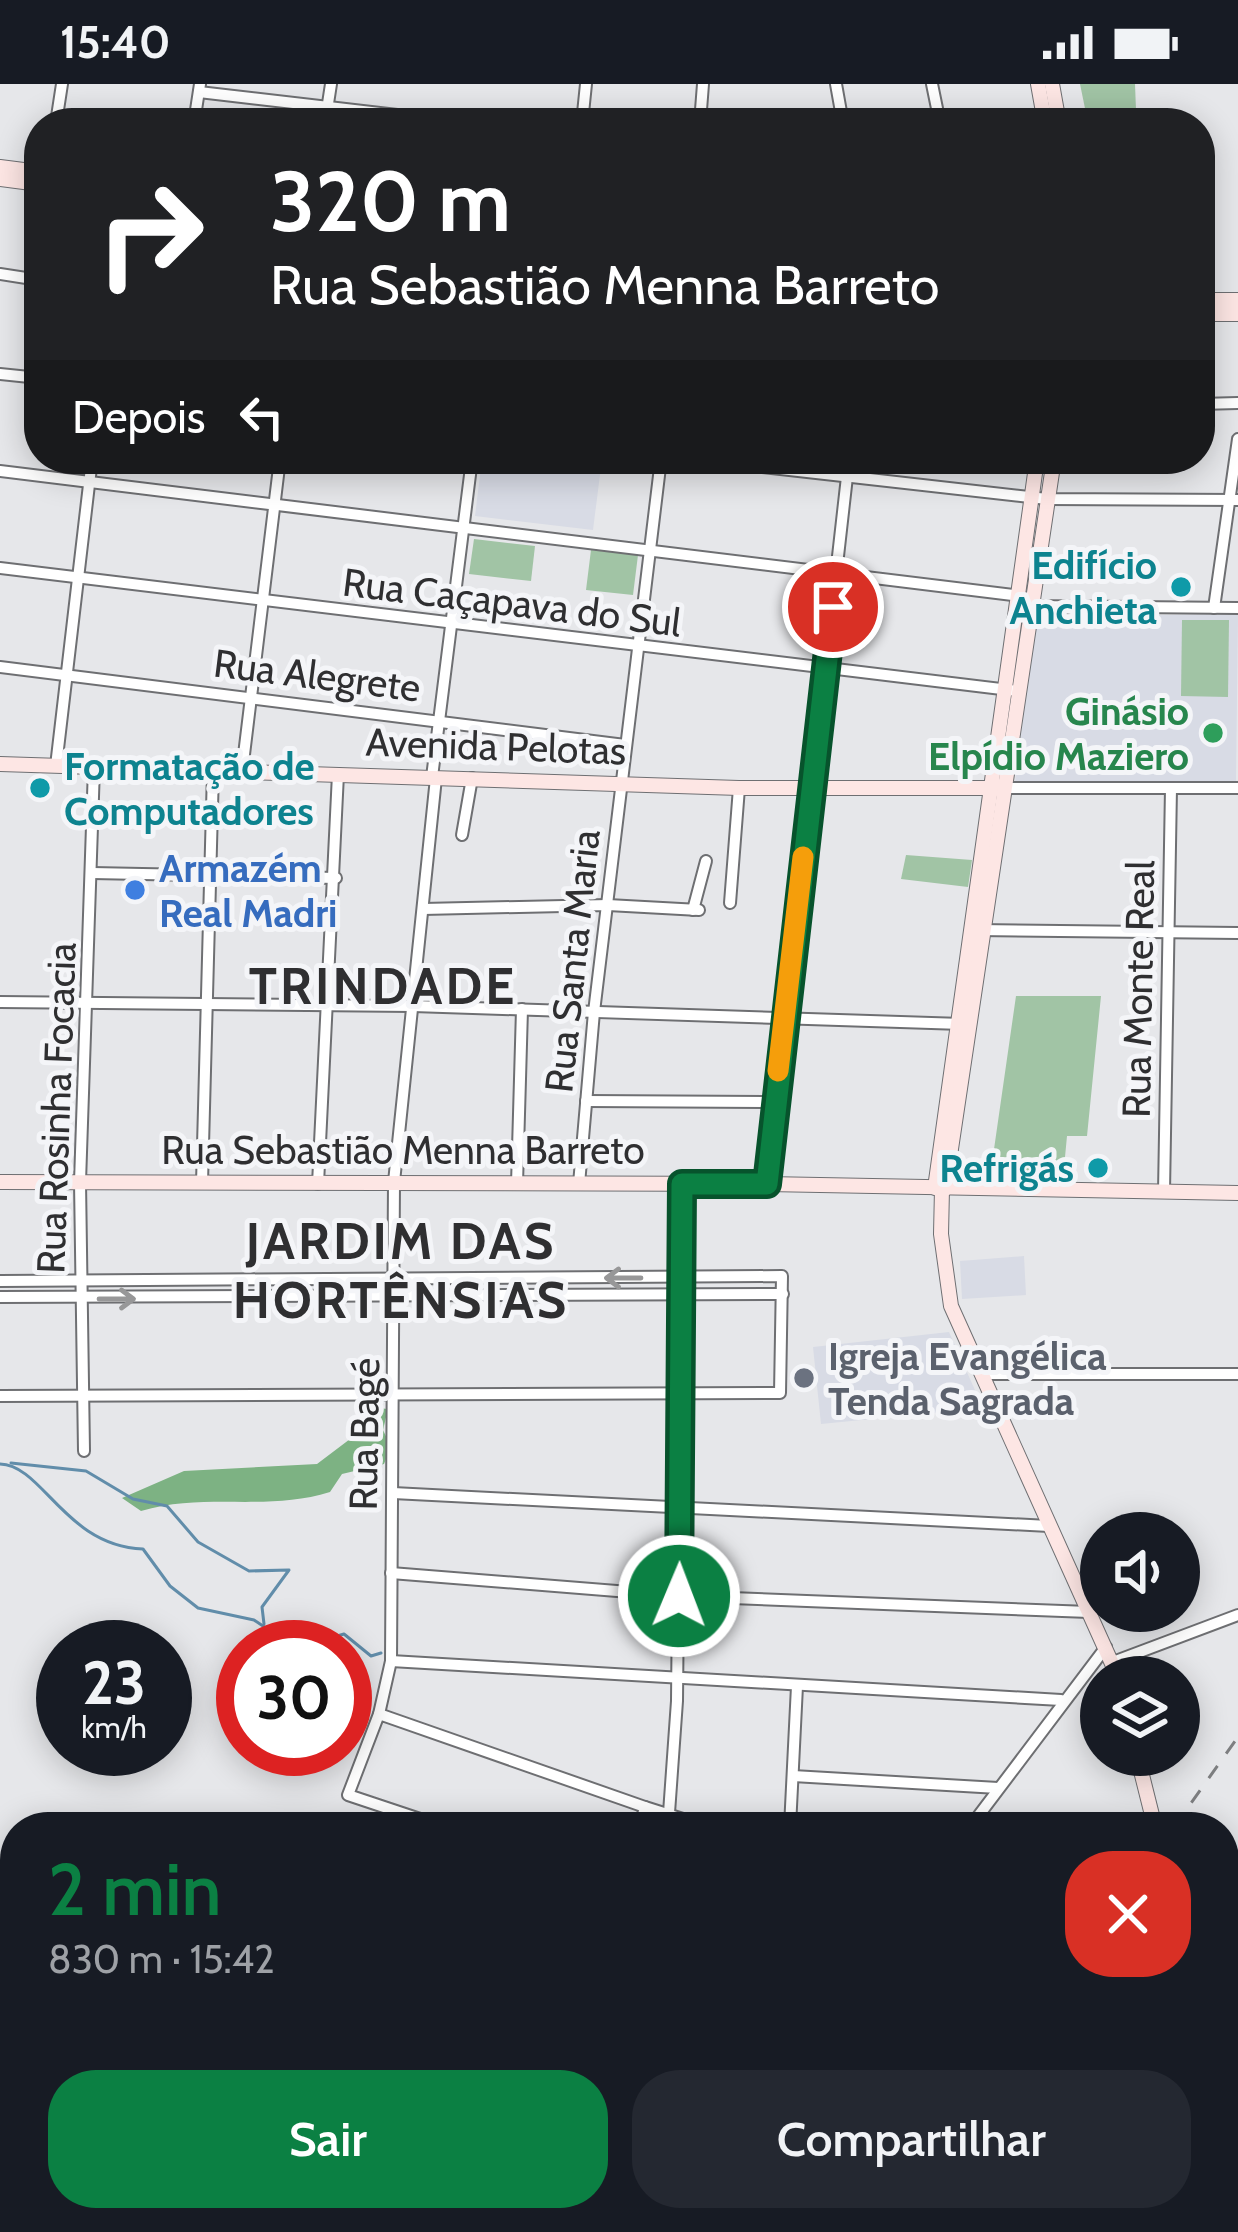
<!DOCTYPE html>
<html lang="pt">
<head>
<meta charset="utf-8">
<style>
	:root { --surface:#171b24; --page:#242831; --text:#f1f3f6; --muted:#9ea1a6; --accent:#0b8043 }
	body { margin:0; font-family:Cabin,sans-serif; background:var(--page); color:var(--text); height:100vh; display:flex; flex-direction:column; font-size:45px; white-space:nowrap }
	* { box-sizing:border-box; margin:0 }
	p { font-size:39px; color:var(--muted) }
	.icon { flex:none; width:66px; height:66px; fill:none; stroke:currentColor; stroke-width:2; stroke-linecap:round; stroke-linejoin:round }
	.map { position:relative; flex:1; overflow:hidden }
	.side { position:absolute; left:0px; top:1728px; width:1239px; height:420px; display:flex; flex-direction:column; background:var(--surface); border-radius:48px 48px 0 0; box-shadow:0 6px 30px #0003 }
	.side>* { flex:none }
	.guide { position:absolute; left:24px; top:24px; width:1191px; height:366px; border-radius:48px; box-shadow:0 6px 30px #0003; background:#202124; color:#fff; overflow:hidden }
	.fabs { position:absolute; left:1080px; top:1428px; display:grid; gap:24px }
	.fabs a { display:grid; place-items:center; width:120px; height:120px; border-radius:50%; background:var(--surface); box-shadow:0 6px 30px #0003; font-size:60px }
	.speed { position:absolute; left:36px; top:1536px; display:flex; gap:24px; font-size:60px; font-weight:700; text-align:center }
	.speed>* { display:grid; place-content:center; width:156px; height:156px; border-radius:50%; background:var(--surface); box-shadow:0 6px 30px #0003; line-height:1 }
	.speed small { font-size:30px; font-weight:400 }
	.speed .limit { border:18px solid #d22; background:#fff; color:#111 }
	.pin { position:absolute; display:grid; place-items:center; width:102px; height:102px; color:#fff; margin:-51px; border:6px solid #fff; border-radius:50%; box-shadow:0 3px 12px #0007 }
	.me { position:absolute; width:132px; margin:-66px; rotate:1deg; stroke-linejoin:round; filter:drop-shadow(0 0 9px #0008) }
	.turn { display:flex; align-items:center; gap:42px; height:252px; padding:0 48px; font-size:54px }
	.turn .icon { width:156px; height:156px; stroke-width:2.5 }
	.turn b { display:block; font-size:84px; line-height:102px }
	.then { display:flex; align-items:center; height:114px; padding:0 48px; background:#0003; gap:24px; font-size:45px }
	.round { display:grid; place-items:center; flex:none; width:126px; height:126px; border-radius:48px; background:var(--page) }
	.overview { display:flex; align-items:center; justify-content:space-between; height:204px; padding:0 48px }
	h1 { font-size:72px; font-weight:600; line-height:90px; color:var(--accent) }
	.action { display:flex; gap:24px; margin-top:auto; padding:24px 48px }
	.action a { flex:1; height:138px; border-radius:48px; background:var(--accent); color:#fff; font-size:48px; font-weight:600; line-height:138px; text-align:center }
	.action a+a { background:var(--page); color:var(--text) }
	.status { display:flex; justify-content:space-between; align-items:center; height:84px; padding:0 60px; background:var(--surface); direction:ltr }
	.status svg { height:33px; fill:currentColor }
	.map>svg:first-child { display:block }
	.built { fill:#d8dbe5 }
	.green { fill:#a1c4a5 }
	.forest { fill:#7db283 }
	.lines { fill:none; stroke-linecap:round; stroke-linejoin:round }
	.stream { stroke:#618daa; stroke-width:3 }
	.street-casing { stroke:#6e6f72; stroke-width:14 }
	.secondary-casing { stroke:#6e6f72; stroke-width:16 }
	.highway-casing { stroke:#c5c5c5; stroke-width:21 }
	.street { stroke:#fff; stroke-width:10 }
	.secondary { stroke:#fde6e4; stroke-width:14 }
	.highway { stroke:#f9aba6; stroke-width:18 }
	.rail { stroke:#7d7e80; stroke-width:3; stroke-dasharray:15 15; stroke-linecap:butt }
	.oneway { stroke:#979798 }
	.route-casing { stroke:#07532c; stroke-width:30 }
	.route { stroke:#0b8043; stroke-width:21 }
	.slow { stroke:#f59e0b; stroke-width:21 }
	.culture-dot { fill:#0f9aa8; stroke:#f4f5f8; stroke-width:4.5 }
	.leisure-dot { fill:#2e9e5b; stroke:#f4f5f8; stroke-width:4.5 }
	.shop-dot { fill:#3f7fe0; stroke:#f4f5f8; stroke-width:4.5 }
	.worship-dot { fill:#6b7280; stroke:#f4f5f8; stroke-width:4.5 }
	.labels { text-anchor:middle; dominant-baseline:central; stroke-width:10; stroke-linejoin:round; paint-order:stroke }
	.culture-label { font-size:39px; font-weight:bold; fill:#0d838f; stroke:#f4f5f8; text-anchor:end }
	.street-label { font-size:39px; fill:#2f2f31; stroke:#f4f5f8 }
	.leisure-label { font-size:39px; font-weight:bold; fill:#27864d; stroke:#f4f5f8; text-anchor:end }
	.shop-label { font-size:39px; font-weight:bold; fill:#366cbe; stroke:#f4f5f8; text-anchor:start }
	.worship-label { font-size:39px; font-weight:bold; fill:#5b616d; stroke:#f4f5f8; text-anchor:start }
	.district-label { font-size:51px; font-weight:bold; letter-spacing:3px; fill:#2f2f31; stroke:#f4f5f8 }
</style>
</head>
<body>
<div class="status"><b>15:40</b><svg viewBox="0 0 49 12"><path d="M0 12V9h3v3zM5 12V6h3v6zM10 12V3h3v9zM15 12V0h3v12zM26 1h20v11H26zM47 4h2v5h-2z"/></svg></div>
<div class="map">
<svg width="1238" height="2148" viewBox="0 0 1238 2148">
	<rect width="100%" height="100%" fill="#e6e7ea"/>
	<g class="built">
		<path d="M482,375H602L593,446L475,432Z"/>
		<path d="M1238,530L1236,698H1015L1036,533Z"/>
		<path d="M1024,1172L1026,1211L962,1215L960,1177Z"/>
		<path d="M949,1248L983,1324L821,1340L813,1263Z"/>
	</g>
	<g class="green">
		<path d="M1080,0H1135L1136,26L1130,39H1088Z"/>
		<path d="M474,455L535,462L531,497L469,490Z"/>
		<path d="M591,466L638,471L633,511L586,506Z"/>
		<path d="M1182,536H1229L1228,613L1181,612Z"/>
		<path d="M906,771L972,776L968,803L901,795Z"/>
		<path d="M1016,912H1101L1087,1052H1067L1063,1094L990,1093Z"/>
	</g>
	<g class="forest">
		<path d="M357,1322L388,1325L383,1346L391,1363L384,1380L342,1390L330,1408C266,1428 206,1408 141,1427L122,1414L184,1387L317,1380L358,1349Z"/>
		<path d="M11,2132L447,2133L463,2145L13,2148Z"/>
		<path d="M707,2133H840L842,2143L839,2148H698Z"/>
	</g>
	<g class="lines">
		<g class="stream">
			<path d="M11,1379L86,1387L133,1415L167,1422L198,1458L249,1487L289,1486L262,1523L264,1540"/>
			<path d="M0,1380C43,1381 65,1462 143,1465L170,1502L198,1524L254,1536L275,1550L322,1547L327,1555L344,1550L371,1572L381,1569"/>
		</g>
		<g class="street-casing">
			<g id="street">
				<path d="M836,0L843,39"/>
				<path d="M932,0L940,39"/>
				<path d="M199,8L466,39"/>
				<path d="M56,39L62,0"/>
				<path d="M194,39L200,0"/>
				<path d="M325,39L331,0"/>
				<path d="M582,39L586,0"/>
				<path d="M700,39L703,0"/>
				<path d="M0,190L39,196"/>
				<path d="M0,290L39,294"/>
				<path d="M1200,320L1238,319"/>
				<path d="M692,375L1047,415L1238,416"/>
				<path d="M0,387L1021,512"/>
				<path d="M0,484L1018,607"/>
				<path d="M1026,522L1238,524"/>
				<path d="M1214,524L1238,355"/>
				<path d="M0,583L625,661"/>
				<path d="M56,682L92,375"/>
				<path d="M242,687L280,375"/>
				<path d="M432,693L472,375"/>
				<path d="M1001,704H1238"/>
				<path d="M462,751L472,694"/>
				<path d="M92,789L336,794"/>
				<path d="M730,819L739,704"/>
				<path d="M423,825L608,821L699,826"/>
				<path d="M693,826L706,777"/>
				<path d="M977,846L1238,849"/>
				<path d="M0,918L413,922L962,940"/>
				<path d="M586,1017L775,1018"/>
				<path d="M202,1099L213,687"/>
				<path d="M318,1100L338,690"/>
				<path d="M517,1100L522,925"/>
				<path d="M579,1100L594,928L661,375"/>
				<path d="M767,1100L849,375"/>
				<path d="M1164,1108L1171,704"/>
				<path d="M0,1197L782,1192L780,1309L0,1312"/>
				<path d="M0,1213L783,1210"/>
				<path d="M983,1290H1238"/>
				<path d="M84,1367L80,1098L94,683"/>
				<path d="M393,1409L1049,1442"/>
				<path d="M391,1489L679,1512L1089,1528"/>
				<path d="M391,1577L1061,1616"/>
				<path d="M1113,1578L1238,1531"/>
				<path d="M379,1630L391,1577L394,1098L436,694"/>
				<path d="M793,1692L998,1704"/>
				<path d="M669,1729L677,1617L682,1100"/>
				<path d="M444,1743L348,1711L379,1630L645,1723"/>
				<path d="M640,1743L645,1723L708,1743"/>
				<path d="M790,1743L797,1602"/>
				<path d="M970,1743L1106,1563"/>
				<path d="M1224,1874L1238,1872"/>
				<path d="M1224,2006L1238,2004"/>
				<path d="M0,2127L15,2119"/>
				<path d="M1025,2133L1028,2148"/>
				<path d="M1123,2133L1125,2148"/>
				<path d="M954,2148L964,2133"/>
				<path d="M1172,2148L1238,2136"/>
			</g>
		</g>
		<g class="secondary-casing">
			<g id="secondary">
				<path d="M1038,0L1045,39"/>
				<path d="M1052,0L1059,39"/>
				<path d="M0,83L39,88"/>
				<path d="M0,95L39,100"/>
				<path d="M1200,216H1238"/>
				<path d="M1200,230H1238"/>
				<path d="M0,680L739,704H1001"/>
				<path d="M0,1098L767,1100L1238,1109"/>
				<path d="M935,1104L1037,375"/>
				<path d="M942,1105L941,1150L951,1222L1118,1593"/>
				<path d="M945,1105L1054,375"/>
				<path d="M1137,1671L1155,1743"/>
				<path d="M0,1937L15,1943"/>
				<path d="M527,2133L549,2148"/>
				<path d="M625,2133L648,2148"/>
				<path d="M1224,2133L1226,2148"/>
			</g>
		</g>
		<g class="highway-casing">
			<g id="highway">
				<path d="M0,1913L15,1919"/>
				<path d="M578,2133L599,2148"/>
			</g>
		</g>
		<use href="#street" class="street"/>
		<use href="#secondary" class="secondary"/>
		<use href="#highway" class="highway"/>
		<g class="rail">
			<path d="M1174,1743L1238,1653"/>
			<path d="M887,2147L898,2133"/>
		</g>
	</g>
	<defs><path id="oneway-shaft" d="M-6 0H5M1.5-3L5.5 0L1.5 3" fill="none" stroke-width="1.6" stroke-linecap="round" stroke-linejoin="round" transform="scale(3)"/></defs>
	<g class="oneway">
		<use href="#oneway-shaft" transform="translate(623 1194) rotate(180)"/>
		<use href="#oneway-shaft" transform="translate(117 1215)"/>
	</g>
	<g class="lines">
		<g class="route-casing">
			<path id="route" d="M679,1512L682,1100H767L833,523"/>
		</g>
		<use href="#route" class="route"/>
		<path class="slow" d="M778,987L803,773"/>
	</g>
	<g class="culture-dot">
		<circle cx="1181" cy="503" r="12"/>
		<circle cx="40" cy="704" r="12"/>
		<circle cx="1098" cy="1084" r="12"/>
	</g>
	<circle class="leisure-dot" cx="1213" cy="649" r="12"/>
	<circle class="shop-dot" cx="135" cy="806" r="12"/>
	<circle class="worship-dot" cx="804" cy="1294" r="12"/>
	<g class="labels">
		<g class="culture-label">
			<text x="1157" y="481">Edifício<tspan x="1157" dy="45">Anchieta</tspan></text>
			<text x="64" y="682" text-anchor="start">Formatação de<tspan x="64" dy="45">Computadores</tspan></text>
			<text x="1074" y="1084">Refrigás</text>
		</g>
		<g class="street-label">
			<text transform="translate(512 518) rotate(7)">Rua Caçapava do Sul</text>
			<text transform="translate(317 591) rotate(7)">Rua Alegrete</text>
			<text transform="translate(496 662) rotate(2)">Avenida Pelotas</text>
			<text transform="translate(572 877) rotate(-84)">Rua Santa Maria</text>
			<text transform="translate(1138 905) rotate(-89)">Rua Monte Real</text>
			<text transform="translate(56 1024) rotate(-88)">Rua Rosinha Focacia</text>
			<text x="403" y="1066">Rua Sebastião Menna Barreto</text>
			<text transform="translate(364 1350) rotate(-89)">Rua Bagé</text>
		</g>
		<g class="leisure-label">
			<text x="1189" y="627">Ginásio<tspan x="1189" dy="45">Elpídio Maziero</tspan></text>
		</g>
		<g class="shop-label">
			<text x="159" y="784">Armazém<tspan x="159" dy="45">Real Madri</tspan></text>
		</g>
		<g class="worship-label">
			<text x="828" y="1272">Igreja Evangélica<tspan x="828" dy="45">Tenda Sagrada</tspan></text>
		</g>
		<g class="district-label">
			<text x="383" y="902">TRINDADE</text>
			<text x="401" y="1157">JARDIM DAS<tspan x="401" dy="59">HORTÊNSIAS</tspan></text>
		</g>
	</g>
</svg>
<div class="fabs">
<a><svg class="icon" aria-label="sound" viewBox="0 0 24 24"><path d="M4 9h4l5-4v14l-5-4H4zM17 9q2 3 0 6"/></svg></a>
<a><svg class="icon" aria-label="layers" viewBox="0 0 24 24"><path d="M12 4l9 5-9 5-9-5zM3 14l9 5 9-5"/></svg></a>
</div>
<div class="speed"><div>23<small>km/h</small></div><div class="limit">30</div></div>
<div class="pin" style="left:833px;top:523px;background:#d93025"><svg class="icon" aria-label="arrive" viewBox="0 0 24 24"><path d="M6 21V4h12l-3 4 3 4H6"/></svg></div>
<svg class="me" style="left:679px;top:1512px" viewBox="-20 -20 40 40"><circle r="17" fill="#0b8043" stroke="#fff" stroke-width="3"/><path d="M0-11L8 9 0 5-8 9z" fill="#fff"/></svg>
<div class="guide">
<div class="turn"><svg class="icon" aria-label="right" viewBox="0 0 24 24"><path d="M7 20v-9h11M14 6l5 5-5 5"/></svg><div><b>320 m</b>Rua Sebastião Menna Barreto</div></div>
<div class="then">Depois<svg class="icon" aria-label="left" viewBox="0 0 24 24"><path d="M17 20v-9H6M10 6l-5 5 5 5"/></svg></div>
</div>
<section class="side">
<div class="overview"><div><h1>2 min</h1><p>830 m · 15:42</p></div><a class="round" style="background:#d93025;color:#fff"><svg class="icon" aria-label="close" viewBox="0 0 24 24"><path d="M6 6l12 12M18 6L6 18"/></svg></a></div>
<div class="action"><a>Sair</a><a>Compartilhar</a></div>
</section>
</div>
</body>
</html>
